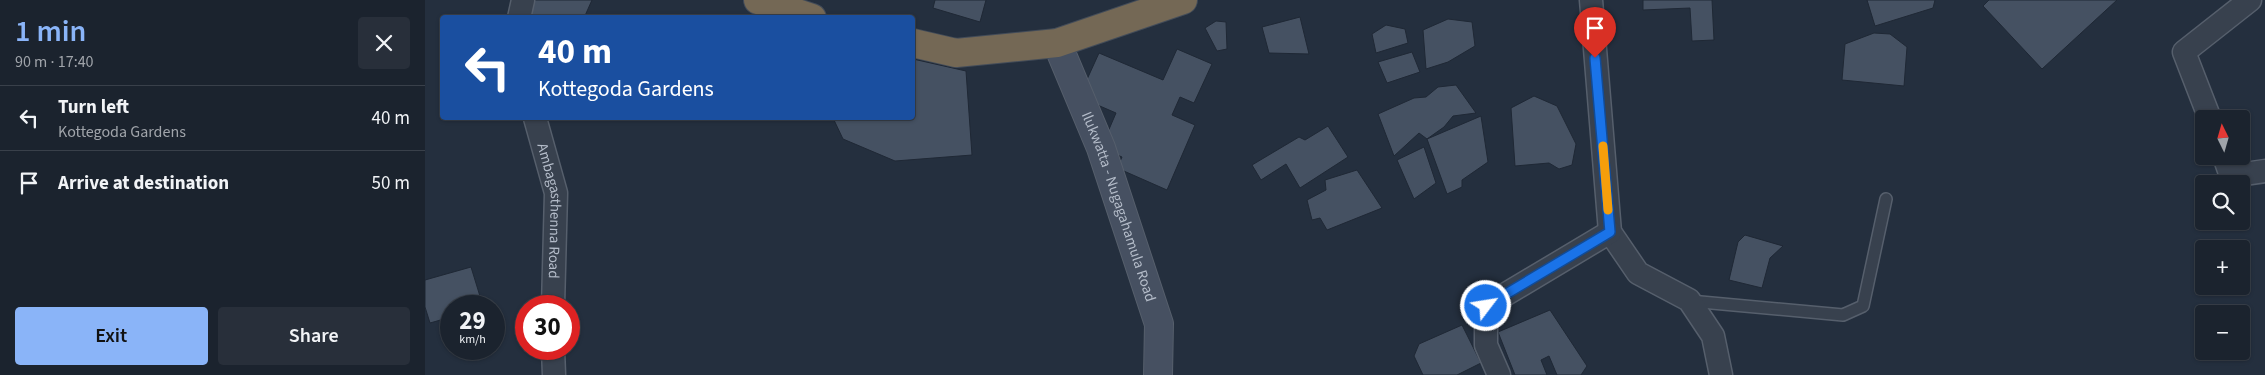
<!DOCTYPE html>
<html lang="en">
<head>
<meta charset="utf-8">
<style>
	:root { --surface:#1b232e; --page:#282f3a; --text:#f1f3f6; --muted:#a0a4aa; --line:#39404a; --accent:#8ab4f8 }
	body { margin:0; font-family:"Source Sans 3",sans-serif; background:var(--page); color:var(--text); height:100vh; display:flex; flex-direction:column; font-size:19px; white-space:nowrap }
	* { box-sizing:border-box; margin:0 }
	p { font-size:16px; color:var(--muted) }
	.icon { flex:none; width:28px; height:28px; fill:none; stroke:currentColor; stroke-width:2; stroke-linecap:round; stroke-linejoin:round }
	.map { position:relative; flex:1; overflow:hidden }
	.drawer { display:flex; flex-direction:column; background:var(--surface); width:425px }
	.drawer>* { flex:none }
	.top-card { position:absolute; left:15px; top:15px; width:475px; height:105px; border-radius:5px; box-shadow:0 1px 4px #0004,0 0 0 1px var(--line); background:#1a4fa0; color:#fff; overflow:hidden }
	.needle { width:32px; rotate:355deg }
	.tools { position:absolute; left:1770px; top:110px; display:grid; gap:10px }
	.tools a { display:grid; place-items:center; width:55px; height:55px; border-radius:5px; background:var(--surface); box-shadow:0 1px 4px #0004,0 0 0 1px var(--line); font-size:25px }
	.speed { position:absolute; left:15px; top:295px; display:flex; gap:10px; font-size:25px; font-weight:700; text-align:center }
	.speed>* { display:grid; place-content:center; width:65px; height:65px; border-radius:50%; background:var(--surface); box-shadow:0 1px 4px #0004,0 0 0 1px var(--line); line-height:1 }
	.speed small { font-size:12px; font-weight:400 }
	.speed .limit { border:8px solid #d22; background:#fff; color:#111 }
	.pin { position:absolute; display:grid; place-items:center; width:42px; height:42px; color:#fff; margin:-51px -21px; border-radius:50% 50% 50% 0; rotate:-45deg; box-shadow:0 0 5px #0007 }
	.pin .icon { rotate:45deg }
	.me { position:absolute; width:55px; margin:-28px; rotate:59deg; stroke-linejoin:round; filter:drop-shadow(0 0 4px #0008) }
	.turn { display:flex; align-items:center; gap:18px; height:105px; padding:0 15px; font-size:22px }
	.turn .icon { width:65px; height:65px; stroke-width:2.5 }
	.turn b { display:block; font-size:35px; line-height:42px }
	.round { display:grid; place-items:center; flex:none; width:52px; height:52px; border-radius:5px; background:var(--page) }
	.head { display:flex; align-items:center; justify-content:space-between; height:85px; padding:0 15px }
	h1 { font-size:30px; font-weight:600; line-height:38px; color:var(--accent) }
	.cta { display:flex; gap:10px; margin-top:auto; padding:10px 15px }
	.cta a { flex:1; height:58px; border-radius:5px; background:var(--accent); color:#111; font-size:20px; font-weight:600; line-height:58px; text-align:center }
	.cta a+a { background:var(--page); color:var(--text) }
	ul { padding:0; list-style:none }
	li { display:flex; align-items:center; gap:15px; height:65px; padding:0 15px; border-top:1px solid var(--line) }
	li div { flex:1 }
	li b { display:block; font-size:19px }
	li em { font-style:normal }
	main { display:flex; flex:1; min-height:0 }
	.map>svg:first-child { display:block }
	.building { fill:#455162; stroke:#1f2835 }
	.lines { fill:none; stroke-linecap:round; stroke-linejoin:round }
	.lane-casing { stroke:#565f6c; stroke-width:14 }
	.street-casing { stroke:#565f6c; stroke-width:25 }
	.secondary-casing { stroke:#565f6c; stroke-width:30 }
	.highway-casing { stroke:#434c59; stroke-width:30 }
	.lane { stroke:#38414e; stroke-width:11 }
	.street { stroke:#38414e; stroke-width:22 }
	.secondary { stroke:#465061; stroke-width:28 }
	.highway { stroke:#746855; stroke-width:28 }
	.route-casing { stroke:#114b97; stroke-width:12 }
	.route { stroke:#1a73e8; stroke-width:9 }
	.slow { stroke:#f59e0b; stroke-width:9 }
	.labels { text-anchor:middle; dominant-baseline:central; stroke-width:4; stroke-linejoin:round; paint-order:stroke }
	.street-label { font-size:15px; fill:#b4bcc9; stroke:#1d2633 }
</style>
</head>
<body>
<main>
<section class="drawer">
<div class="head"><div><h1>1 min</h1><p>90 m · 17:40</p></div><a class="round"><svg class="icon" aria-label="close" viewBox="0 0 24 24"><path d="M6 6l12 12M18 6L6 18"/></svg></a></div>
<ul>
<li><svg class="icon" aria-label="left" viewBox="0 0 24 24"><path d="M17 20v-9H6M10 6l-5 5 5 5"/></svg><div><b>Turn left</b><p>Kottegoda Gardens</p></div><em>40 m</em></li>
<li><svg class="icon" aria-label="arrive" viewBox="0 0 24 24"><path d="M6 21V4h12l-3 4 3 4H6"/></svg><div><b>Arrive at destination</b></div><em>50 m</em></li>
</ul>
<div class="cta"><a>Exit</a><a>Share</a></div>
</section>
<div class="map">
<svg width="1840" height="375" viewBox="0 0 1840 375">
	<rect width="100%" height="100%" fill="#242f3e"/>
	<g class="building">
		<path d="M108,0H167L159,18H99Z"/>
		<path d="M510,0H561L555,22L508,8Z"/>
		<path d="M1218,0H1287L1289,40L1267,41L1265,8L1218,10Z"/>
		<path d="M1442,0H1510L1508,8L1450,26Z"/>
		<path d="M1564,0H1692L1617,69L1558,6Z"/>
		<path d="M875,17L884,54L844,53L837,27Z"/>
		<path d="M1023,19L1047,22L1050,46L1023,62L1001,69L998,30Z"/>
		<path d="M791,21L801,22L802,49L792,51L780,28Z"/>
		<path d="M961,25L980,29L983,43L951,53L947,34Z"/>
		<path d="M1449,33L1465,34L1482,47L1479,86L1417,80L1420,44Z"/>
		<path d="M752,49L787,64L769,103L755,97L747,115L770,125L742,190L692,168L697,157L676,148L691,113L654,97L674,53L738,80Z"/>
		<path d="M987,52L995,72L962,83L953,62Z"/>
		<path d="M488,59L541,71L547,155L470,161L418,139L408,118H488Z"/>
		<path d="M1031,85L1051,113L1028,116L1019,127L1002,139L994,133L969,156L953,114L989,98L1001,97L1013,87Z"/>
		<path d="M1109,96L1132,106L1151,144L1147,165L1134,169L1124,163L1090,166L1086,108Z"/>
		<path d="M1056,116L1063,162L1037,180V187L1022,194L1002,139Z"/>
		<path d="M903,126L923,157L875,188L861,164L836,180L827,165L874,137L880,140Z"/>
		<path d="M999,147L1011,183L989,199L972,160Z"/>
		<path d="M932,170L957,208L902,230L895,218L887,220L882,200L901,190L900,180Z"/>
		<path d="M1320,235L1358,246L1345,258L1337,288L1304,280L1313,242Z"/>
		<path d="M46,267L58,306H26V317L5,323L0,307V280Z"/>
		<path d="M1125,310L1162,366L1156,375H1132L1124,356L1116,360L1122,375H1090L1073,332Z"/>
		<path d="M1037,325L1056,363L1032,375H998L989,356L994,344Z"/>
	</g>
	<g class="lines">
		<g class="lane-casing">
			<path id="lane" d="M1265,301L1418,315L1438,306L1461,199"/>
		</g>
		<g class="street-casing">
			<g id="street">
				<path d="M1166,0L1185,232L1213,273L1264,300L1288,336L1296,375"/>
				<path d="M94,18L98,0"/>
				<path id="s1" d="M110,118L131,193L128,306"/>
				<path d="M1785,119L1759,52L1825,0"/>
				<path d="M1799,156L1806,176L1840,171"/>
				<path d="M128,349L129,375"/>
				<path d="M1074,375L1061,345V306L1185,232"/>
			</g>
		</g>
		<g class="secondary-casing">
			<g id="secondary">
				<path id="s2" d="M632,43L676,148L734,324L733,375"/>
			</g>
		</g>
		<g class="highway-casing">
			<g id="highway">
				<path d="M333,0L387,18"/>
				<path d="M488,43L531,53L632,43L758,0"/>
			</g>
		</g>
		<use href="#lane" class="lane"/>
		<use href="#street" class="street"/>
		<use href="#secondary" class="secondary"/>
		<use href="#highway" class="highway"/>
	</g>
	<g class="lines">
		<g class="route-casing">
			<path id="route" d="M1061,306L1185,232L1170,58"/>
		</g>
		<use href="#route" class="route"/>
		<path class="slow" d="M1178,146L1183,210"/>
	</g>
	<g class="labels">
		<g class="street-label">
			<text stroke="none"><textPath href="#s2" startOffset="175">Ilukwatta - Nugagahamula Road</textPath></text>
			<text stroke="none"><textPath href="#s1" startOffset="95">Ambagasthenna Road</textPath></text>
		</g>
	</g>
</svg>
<div class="tools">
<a><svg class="needle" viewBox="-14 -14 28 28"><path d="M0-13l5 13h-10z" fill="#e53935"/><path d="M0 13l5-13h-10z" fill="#a0a4aa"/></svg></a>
<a><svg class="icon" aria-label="search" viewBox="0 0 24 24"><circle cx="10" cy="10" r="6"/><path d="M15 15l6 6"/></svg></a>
<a>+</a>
<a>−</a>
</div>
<div class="speed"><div>29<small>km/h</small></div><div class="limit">30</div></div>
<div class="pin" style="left:1170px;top:58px;background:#d93025"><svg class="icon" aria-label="arrive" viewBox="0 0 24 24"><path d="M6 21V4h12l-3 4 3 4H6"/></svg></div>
<svg class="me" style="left:1061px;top:306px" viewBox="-20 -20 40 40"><circle r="17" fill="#1a73e8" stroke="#fff" stroke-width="3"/><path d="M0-11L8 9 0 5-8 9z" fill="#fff"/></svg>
<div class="top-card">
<div class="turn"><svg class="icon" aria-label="left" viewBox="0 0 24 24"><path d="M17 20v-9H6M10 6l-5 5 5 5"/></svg><div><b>40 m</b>Kottegoda Gardens</div></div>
</div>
</div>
</main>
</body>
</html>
